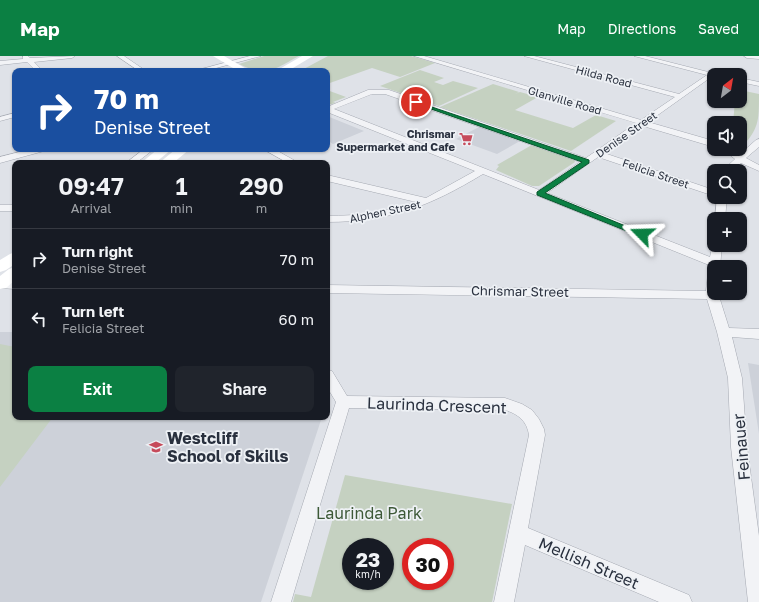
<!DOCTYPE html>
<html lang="en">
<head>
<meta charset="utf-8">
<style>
	:root { --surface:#171b24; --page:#20242c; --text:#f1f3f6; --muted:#9ea1a6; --line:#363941; --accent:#0b8043 }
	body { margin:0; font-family:"Golos Text",sans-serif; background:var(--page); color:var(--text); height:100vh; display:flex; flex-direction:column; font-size:15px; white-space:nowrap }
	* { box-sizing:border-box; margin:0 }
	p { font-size:13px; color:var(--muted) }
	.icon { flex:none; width:22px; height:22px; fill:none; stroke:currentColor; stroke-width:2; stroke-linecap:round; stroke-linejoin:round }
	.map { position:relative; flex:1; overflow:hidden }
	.drawer { position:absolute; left:12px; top:104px; width:318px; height:260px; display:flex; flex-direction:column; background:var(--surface); border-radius:8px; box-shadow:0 1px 3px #0004 }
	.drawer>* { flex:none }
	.hud { position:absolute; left:12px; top:12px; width:318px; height:84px; border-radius:8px; box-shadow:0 1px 3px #0004; background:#1a4fa0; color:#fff; overflow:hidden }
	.needle { width:26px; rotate:31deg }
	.tools { position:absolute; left:707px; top:12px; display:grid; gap:8px }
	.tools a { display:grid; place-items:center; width:40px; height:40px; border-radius:8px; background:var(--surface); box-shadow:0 1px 3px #0004; font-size:20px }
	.speed { position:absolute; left:342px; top:482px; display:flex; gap:8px; font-size:20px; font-weight:700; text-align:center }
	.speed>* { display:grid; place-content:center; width:52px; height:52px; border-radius:50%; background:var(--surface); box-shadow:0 1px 3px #0004; line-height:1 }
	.speed small { font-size:10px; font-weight:400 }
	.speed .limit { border:6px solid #d22; background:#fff; color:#111 }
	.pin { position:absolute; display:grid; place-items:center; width:34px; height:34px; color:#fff; margin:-17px; border:2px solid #fff; border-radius:50%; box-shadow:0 1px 4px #0007 }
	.me { position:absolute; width:44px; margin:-22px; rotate:292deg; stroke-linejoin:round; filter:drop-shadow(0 0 3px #0008) }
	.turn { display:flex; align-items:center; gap:14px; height:84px; padding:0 16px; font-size:18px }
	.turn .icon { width:52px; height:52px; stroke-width:2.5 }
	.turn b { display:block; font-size:28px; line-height:34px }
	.eta { display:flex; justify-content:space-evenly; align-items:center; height:68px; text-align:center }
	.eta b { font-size:24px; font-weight:600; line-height:28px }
	.action { display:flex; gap:8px; margin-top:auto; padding:8px 16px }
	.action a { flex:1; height:46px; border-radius:8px; background:var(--accent); color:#fff; font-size:16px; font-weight:600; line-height:46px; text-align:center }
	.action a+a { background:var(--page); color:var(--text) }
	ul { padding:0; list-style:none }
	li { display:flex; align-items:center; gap:12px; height:60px; padding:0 16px; border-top:1px solid var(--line) }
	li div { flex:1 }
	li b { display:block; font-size:15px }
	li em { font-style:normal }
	header { display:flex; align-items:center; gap:24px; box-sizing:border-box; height:56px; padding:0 20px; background:var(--accent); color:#fff }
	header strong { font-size:19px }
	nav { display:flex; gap:22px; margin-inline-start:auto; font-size:14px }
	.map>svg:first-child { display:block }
	.built { fill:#cdd1d9 }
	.green { fill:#c5d1c1; fill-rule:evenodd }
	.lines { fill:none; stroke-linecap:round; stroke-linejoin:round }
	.street-casing { stroke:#a5a9b2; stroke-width:1 }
	.street { fill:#f2f3f6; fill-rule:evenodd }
	.secondary { fill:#fff; fill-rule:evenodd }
	.route { fill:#0b8043; stroke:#07532c }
	.labels { text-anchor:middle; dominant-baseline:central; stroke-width:3.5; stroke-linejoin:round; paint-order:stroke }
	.far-street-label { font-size:11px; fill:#29303e; stroke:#eef1f5 }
	.far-poi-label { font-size:11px; font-weight:bold; fill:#29303e; stroke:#eef1f5; text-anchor:end }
	.street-label { font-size:13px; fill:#29303e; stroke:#eef1f5 }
	.near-street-label { font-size:16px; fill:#29303e; stroke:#eef1f5 }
	.near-poi-label { font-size:16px; font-weight:bold; fill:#29303e; stroke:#eef1f5; text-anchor:start }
	.near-park-label { font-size:16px; fill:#3d5937; stroke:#eef1f5 }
</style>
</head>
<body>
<header>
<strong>Map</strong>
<nav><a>Map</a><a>Directions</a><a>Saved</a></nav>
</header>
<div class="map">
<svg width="759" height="546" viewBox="0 0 759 546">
	<rect width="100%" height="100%" fill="#dfe2e8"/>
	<g class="built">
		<path d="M327,60L364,75L333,88L330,86L327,88Z"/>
		<path d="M479,71L520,85L497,98L456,83Z"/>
		<path d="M0,276H15V361H322L261,546H0Z"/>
		<path d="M748,307L759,309V378Z"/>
	</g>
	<g class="green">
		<path d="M264,0H299C274,13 267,22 239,8Z"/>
		<path d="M328,0H411L435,7L400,21L372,12L327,28V15H300Z"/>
		<path d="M420,14L444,22L434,26L443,29L453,25L478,32L439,50L380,30Z"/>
		<path d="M493,28L519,36L515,38L520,36L538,41L515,54L573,72L596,59L616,65L571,95L440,51Z"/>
		<path d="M327,34L346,41L333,46L336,47L327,49Z"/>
		<path d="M740,34L759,38C759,66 759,73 740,93H734H740V67H733L735,45H740Z"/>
		<path d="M530,90H535L574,103L575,106L539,130H532L496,114L499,110L497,109Z"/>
		<path d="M0,288L15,291V361H53L0,431Z"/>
		<path d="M345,419L512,448L492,546H293L295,538L311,541ZM351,491H385V525H351ZM411,491H445V525H411Z"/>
	</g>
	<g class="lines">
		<g class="street-casing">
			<g id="street">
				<path d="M23,0H28L30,2L75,0L72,2L34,6L43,15H36L27,6L0,9V5L23,3Z"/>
				<path d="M117,0H124L146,15H139Z"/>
				<path d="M250,0H261L205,15H194Z"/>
				<path d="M414,0H424L641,64L675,41L524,0H534L679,38L707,19L634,0H645L720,19H714L648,66L714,85V91L643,70L604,97L714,134V140L598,101L547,137L710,201L713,187L714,189H722L720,211H714V237H718L729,272L759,273V283L732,281L742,322L747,391L759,480V546H748L731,391L728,322L717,276L707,243L327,237V229L706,235L709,209L483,118C430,150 390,166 327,166V160C357,160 388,156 416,146L327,125V119L426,142L475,115L327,56V51L368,34H389L586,102L636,67ZM372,38H385L580,106L539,134L334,53Z"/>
				<path d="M744,0H759V3L747,2Z"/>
				<path d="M740,22L759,26V30L740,26Z"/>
				<path d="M15,57V61L0,65V61Z"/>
				<path d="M759,83V91L746,102L759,109V115L741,107L732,115H722L735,103L722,93H732L740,98L756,84Z"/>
				<path d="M31,93H45L44,95L0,107V101Z"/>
				<path d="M144,93H154L136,107H126Z"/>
				<path d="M263,93H274L299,107H288Z"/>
				<path d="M717,141H727L725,163H715Z"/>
				<rect x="0" y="149" width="15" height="6"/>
				<path d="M0,224L15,225V233L0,232Z"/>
				<path d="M327,314L332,315L347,340L505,342L522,348L532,354L539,363L544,373L545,379L528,472L689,539L692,546H659L525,489L514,546H494L529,379C527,365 518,358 505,354L349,352L291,546H271L336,346L327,331Z"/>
			</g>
		</g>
		<use href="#street" class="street"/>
		<g class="secondary">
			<path d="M213,0H224L250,15H238Z"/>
			<path d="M302,0H313L288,15H276Z"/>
			<path d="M158,93H172L155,107H141Z"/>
			<path d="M176,93H190L173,107H159Z"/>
			<path d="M15,196V208L6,214L0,216V204L10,198Z"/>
			<path d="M15,211V224L6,232L0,233V220L9,213Z"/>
		</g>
	</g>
	<path class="route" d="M414,45L589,104V107L545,137L645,178L644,180H639L537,139V136L582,106L414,47Z"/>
	<defs>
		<g id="supermarket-bare" transform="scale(1.08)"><path d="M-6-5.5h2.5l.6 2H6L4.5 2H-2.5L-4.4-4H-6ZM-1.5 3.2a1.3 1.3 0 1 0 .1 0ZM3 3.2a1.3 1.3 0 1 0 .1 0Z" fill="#c64b5b" stroke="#eef1f5" stroke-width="2.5" paint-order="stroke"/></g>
		<g id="school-bare" transform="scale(1.08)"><path d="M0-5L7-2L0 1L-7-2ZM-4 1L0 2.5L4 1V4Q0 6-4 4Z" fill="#c64b5b" stroke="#eef1f5" stroke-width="2.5" paint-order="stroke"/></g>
	</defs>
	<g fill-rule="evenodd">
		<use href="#supermarket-bare" x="466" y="83"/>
		<use href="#school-bare" x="156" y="391"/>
	</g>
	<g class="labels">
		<g class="far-street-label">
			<text transform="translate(604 20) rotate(15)">Hilda Road</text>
			<text transform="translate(565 44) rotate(16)">Glanville Road</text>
			<text transform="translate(626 78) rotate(-35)">Denise Street</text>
			<text transform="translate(656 117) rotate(19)">Felicia Street</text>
			<text transform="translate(385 155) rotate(-12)">Alphen Street</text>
		</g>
		<g class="far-poi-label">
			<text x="455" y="77">Chrismar<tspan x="455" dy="13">Supermarket and Cafe</tspan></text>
		</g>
		<g class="street-label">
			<text transform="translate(520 235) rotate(1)">Chrismar Street</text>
		</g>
		<g class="near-street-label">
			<text transform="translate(437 349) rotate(2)">Laurinda Crescent</text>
			<text transform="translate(741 391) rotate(-95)">Feinauer</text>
			<text transform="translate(589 507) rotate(23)">Mellish Street</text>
		</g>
		<g class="near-poi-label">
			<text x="167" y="382">Westcliff<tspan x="167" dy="18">School of Skills</tspan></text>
		</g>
		<g class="near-park-label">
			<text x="369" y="457">Laurinda Park</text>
		</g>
	</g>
</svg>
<div class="tools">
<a><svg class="needle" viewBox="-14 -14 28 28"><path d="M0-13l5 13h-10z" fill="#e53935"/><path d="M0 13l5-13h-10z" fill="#9ea1a6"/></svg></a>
<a><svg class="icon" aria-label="sound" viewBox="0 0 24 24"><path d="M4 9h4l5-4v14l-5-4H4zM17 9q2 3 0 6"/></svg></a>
<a><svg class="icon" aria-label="search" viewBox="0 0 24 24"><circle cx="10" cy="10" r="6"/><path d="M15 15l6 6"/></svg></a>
<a>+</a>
<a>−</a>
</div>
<div class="speed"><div>23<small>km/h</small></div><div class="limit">30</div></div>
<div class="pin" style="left:416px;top:46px;background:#d93025"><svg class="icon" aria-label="arrive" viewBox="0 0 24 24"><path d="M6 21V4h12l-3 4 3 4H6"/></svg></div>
<svg class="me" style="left:642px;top:178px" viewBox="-20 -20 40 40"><path d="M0-17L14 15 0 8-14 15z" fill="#0b8043" stroke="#fff" stroke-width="4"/></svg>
<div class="hud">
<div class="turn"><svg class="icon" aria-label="right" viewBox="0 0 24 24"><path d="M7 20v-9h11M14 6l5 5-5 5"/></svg><div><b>70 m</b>Denise Street</div></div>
</div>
<section class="drawer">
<div class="eta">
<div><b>09:47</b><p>Arrival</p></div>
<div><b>1</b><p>min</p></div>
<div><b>290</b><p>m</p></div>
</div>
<ul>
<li><svg class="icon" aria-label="right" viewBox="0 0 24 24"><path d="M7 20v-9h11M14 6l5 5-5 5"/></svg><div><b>Turn right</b><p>Denise Street</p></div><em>70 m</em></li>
<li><svg class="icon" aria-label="left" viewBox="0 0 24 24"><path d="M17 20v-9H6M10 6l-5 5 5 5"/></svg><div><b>Turn left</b><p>Felicia Street</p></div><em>60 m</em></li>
</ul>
<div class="action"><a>Exit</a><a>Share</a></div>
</section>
</div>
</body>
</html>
